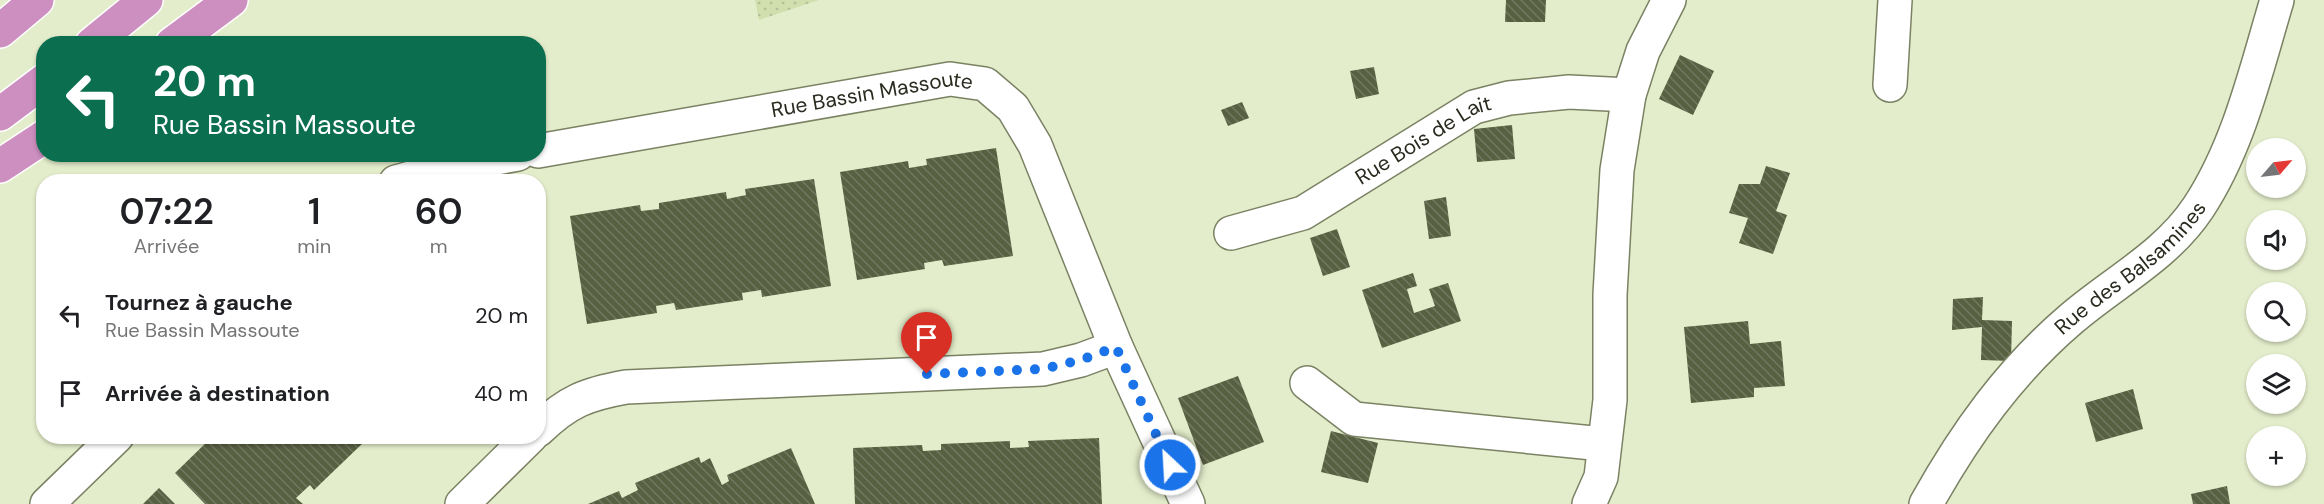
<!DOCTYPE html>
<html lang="fr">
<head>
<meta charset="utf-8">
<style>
	:root { --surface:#fff; --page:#f6f6f6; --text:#202124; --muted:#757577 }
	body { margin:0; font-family:"DM Sans",sans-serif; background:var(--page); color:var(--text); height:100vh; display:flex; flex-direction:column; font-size:22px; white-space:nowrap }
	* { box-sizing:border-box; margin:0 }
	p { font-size:20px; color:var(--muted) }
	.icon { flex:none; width:33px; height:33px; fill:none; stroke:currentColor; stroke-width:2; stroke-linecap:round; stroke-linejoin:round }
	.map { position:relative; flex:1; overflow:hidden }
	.details { position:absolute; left:36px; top:174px; width:510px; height:270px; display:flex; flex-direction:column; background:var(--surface); border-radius:24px; box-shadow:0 2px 4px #0004 }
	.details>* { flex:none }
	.top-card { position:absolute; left:36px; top:36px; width:510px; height:126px; border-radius:24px; box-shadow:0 2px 4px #0004; background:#0b6e4f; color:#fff; overflow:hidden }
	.needle { width:39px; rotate:62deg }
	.fabs { position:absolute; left:2246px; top:138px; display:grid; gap:12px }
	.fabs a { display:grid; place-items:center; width:60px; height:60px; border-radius:50%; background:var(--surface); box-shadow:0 2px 4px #0004; font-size:30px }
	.pin { position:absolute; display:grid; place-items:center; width:51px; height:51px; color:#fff; margin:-62px -26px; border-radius:50% 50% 50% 0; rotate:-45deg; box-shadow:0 0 6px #0007 }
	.pin .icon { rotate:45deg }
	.me { position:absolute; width:66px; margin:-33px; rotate:335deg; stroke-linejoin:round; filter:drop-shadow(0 0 4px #0008) }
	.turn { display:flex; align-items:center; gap:21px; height:126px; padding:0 18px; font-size:27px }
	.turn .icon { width:78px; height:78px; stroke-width:2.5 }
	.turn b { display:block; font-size:42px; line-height:51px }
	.eta { display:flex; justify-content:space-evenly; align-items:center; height:102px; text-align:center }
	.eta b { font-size:36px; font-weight:600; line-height:42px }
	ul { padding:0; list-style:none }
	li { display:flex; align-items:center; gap:18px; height:78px; padding:0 18px }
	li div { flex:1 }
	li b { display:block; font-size:22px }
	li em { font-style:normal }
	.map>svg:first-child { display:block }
	.grass { fill:url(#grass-dots) }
	.building { fill:url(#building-back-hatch) }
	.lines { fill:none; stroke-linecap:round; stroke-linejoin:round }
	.street-casing { stroke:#7a8263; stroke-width:36 }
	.highway-casing { stroke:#fff; stroke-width:36 }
	.street { stroke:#fff; stroke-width:33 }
	.highway { stroke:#cc8fbf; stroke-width:33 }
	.route { stroke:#1a73e8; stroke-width:10; stroke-dasharray:0 18 }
	.labels { text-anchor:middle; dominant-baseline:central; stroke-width:6; stroke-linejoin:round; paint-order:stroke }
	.street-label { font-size:21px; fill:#282b1e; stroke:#fff }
</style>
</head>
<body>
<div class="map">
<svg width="2324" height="504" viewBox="0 0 2324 504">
	<defs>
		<pattern id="grass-dots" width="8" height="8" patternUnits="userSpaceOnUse" patternTransform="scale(1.5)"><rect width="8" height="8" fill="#d1dead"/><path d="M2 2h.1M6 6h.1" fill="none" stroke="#b3bf94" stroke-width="1.8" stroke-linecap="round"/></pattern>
		<pattern id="building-back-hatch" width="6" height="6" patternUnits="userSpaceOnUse" patternTransform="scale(1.5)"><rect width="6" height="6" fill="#586042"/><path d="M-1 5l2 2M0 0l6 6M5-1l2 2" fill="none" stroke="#727860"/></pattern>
	</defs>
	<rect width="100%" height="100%" fill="#e4edcb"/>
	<path class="grass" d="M755,0H819L759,20Z"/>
	<g class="building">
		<path d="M1506,0H1546L1545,22H1505Z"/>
		<path d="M1680,55L1714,71L1693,115L1659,99Z"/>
		<path d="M1374,67L1379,94L1356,99L1350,71Z"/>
		<path d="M1242,102L1249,118L1228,126L1221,110Z"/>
		<path d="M1512,125L1515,159L1477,162L1474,129Z"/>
		<path d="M996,148L1013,256L944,266L942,260L924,263L925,269L857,280L840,172L908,161L909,168L927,165L926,159Z"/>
		<path d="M1766,166L1790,173L1776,211L1787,215L1773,254L1739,243L1748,218L1729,213L1739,184H1760Z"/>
		<path d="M814,179L831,286L762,297L761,290L742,293L743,300L676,310L674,303L656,306L657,313L587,324L570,216L640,205L641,211L659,209V203L726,192L727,199L746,195L745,189Z"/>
		<path d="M1446,197L1451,236L1429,239L1424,201Z"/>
		<path d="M1337,229L1350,267L1323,276L1310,238Z"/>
		<path d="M1413,273L1417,286L1407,289L1414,313L1435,306L1429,289L1448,283L1461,321L1382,348L1362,290Z"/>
		<path d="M1983,297L1982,320L2012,321L2011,361L1981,360L1982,327L1952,330L1953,299Z"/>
		<path d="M1748,321L1750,344L1781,341L1785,386L1754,388V397L1691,403L1684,327Z"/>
		<path d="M1238,376L1264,442L1203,465L1178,398Z"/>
		<path d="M2133,389L2143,429L2096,442L2085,403Z"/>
		<path d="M1331,431L1378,443L1368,483L1321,472Z"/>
		<path d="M213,436H361L360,438L364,442L314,490L310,485L296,498L303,504H205L175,473Z"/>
		<path d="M1099,438L1102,504H855L853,448L922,445L923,451L941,450V444L1010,441V448L1029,447L1028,441Z"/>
		<path d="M791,448L815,504H588L619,491L622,498L638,490L635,483L699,457L701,463L710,458L722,485L729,481L727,475Z"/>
		<path d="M2227,486L2230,504H2193L2191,494Z"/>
		<path d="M159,488L175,504H143Z"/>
	</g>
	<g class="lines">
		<g class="street-casing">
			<g id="street">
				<path d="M1890,85L1895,0"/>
				<path id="s1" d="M538,151L950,79L985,84L1013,108L1035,145L1116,347L1188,504"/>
				<path d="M396,182L458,165L518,154"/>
				<path id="s2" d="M1231,233L1303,213L1474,107L1509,98L1569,92L1629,95"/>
				<path d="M1307,383L1354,419L1603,444"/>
				<path d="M538,430C568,401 587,394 626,387L1043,369L1081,360L1116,347"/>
				<path d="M47,504L117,436"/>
				<path d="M462,504L531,436"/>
				<path d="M1589,504L1601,477L1610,400V295L1617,170L1629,95L1643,51L1669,0"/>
				<path id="s3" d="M1926,504C1965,434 2010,371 2071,319C2114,282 2166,256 2198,208C2239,146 2256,70 2277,0"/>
			</g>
		</g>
		<g class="highway-casing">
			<g id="highway">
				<path d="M0,31L37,0"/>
				<path d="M92,44L146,0"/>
				<path d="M172,44L231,0"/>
				<path d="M0,114L44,81"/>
				<path d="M0,166L44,137"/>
			</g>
		</g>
		<use href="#street" class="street"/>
		<use href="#highway" class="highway"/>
	</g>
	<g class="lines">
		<path class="route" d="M927,374L1043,369L1081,360L1116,347L1170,465"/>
	</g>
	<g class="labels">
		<g class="street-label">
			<text stroke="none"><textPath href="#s1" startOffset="339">Rue Bassin Massoute</textPath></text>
			<text stroke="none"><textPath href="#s2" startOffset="216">Rue Bois de Lait</textPath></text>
			<text stroke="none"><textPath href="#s3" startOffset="315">Rue des Balsamines</textPath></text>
		</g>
	</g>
</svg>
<div class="fabs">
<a><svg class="needle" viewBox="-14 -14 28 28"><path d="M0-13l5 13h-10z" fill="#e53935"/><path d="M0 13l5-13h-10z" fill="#757577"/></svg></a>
<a><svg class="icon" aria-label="sound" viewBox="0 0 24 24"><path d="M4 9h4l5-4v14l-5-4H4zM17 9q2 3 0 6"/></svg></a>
<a><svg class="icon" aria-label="search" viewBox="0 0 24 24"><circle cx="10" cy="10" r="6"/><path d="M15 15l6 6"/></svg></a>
<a><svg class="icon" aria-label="layers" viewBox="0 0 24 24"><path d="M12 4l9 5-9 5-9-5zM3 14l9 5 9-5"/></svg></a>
<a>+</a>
</div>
<div class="pin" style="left:927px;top:374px;background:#d93025"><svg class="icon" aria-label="arrive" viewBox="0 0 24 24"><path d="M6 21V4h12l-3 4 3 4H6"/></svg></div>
<svg class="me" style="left:1170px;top:465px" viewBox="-20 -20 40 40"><circle r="17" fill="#1a73e8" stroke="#fff" stroke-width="3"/><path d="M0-11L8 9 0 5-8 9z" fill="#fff"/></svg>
<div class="top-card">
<div class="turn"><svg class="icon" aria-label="left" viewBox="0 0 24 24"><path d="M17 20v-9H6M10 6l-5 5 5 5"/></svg><div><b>20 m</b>Rue Bassin Massoute</div></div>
</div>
<section class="details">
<div class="eta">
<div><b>07:22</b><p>Arrivée</p></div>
<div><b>1</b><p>min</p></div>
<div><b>60</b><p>m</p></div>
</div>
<ul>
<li><svg class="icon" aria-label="left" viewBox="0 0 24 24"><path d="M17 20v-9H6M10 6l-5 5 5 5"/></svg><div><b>Tournez à gauche</b><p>Rue Bassin Massoute</p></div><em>20 m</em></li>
<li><svg class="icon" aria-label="arrive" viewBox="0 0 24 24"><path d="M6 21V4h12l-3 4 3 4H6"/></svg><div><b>Arrivée à destination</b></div><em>40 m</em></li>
</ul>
</section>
</div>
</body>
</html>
